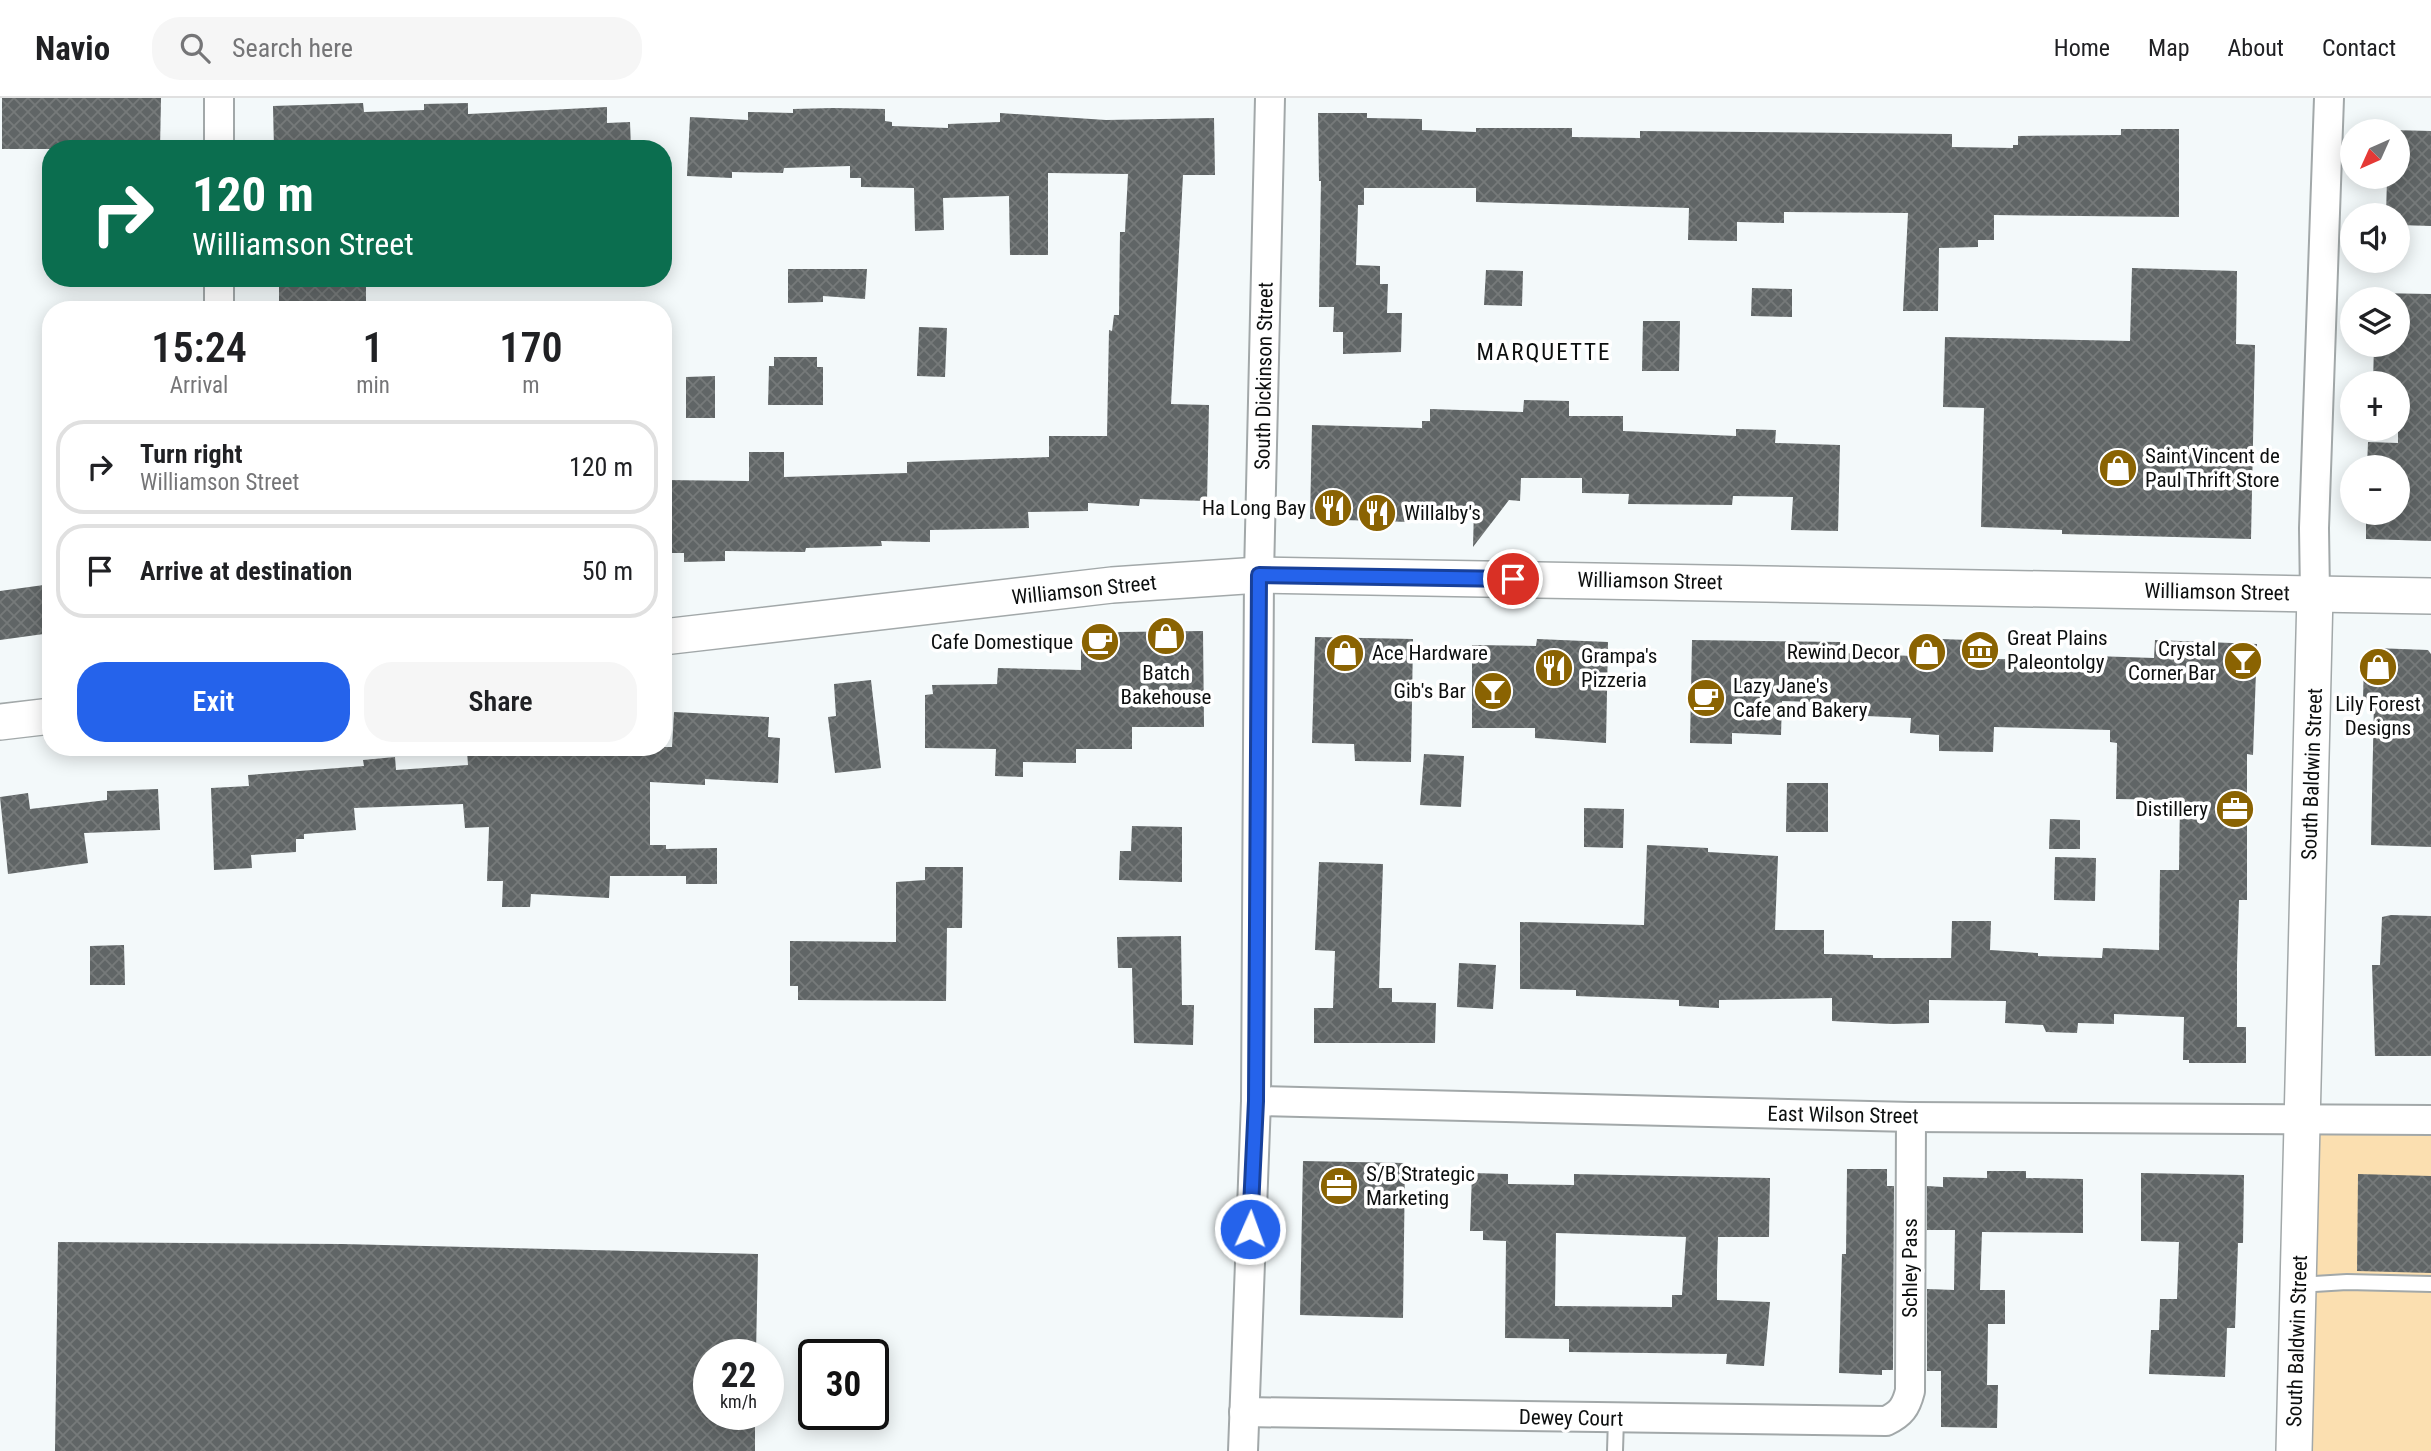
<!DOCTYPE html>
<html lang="en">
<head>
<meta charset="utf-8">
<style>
	:root { --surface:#fff; --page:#f6f6f6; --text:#202124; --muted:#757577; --line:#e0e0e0; --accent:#2563eb }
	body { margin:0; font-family:"Roboto Condensed",sans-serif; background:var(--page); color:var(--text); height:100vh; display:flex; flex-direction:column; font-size:26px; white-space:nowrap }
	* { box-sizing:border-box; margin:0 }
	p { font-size:23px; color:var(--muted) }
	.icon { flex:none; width:38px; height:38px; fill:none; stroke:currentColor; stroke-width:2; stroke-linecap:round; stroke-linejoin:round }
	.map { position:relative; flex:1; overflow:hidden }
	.drawer { position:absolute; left:42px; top:203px; width:630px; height:455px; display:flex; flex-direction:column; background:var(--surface); border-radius:28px; box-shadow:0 4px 18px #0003 }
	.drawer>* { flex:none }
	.top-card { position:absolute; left:42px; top:42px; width:630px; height:147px; border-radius:28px; box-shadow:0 4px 18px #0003; background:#0b6e4f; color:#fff; overflow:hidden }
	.needle { width:46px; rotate:225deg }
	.fabs { position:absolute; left:2340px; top:21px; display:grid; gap:14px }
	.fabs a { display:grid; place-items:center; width:70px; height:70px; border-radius:50%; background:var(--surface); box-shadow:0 4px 18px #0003; font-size:35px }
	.speed { position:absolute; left:693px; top:1241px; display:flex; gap:14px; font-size:35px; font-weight:700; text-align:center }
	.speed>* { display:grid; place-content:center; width:91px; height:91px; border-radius:50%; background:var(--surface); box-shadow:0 4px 18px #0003; line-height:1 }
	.speed small { font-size:18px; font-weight:400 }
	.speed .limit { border:4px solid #111; border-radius:10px; background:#fff; color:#111 }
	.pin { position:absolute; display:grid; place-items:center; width:60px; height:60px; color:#fff; margin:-30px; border:4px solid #fff; border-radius:50%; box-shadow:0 2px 7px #0007 }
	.me { position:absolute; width:77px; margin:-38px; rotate:2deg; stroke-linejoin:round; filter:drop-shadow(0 0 5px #0008) }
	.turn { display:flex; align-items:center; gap:24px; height:147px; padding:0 35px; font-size:32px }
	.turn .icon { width:91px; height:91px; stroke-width:2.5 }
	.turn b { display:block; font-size:49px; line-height:60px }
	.eta { display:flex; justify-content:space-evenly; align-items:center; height:119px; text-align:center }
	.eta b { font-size:42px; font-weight:600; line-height:49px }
	.action { display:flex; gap:14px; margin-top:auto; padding:14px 35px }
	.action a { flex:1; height:80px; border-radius:28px; background:var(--accent); color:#fff; font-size:28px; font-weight:600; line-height:80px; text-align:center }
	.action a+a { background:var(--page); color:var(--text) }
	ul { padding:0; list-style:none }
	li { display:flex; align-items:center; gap:21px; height:94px; margin:0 14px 10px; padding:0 21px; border:4px solid var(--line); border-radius:28px }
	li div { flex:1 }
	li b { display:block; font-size:26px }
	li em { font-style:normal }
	header { display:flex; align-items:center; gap:42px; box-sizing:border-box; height:98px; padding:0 35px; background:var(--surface); border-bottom:2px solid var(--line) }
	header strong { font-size:33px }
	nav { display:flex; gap:38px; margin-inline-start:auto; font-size:24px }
	.search { width:490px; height:63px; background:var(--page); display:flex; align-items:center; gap:18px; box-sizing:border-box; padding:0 24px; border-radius:28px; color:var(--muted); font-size:26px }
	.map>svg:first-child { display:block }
	.green { fill:#fbdfb0 }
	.building { fill:url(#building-cross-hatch); fill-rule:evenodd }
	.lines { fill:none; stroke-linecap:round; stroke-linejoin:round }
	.service-casing { stroke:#a2a8a9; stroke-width:18 }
	.minor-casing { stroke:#a2a8a9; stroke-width:32 }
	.tertiary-casing { stroke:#a2a8a9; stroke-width:38 }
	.service { stroke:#fff; stroke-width:14 }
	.minor { stroke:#fff; stroke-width:28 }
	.tertiary { stroke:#fff; stroke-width:35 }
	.route-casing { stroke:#184099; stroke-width:18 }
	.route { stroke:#2563eb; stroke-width:12 }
	.labels { text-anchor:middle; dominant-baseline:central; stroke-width:7; stroke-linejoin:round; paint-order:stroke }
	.street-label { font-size:21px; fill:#0d0f0f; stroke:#fff }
	.poi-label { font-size:21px; fill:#0d0f0f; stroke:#fff; text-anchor:start }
	.neighbourhood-label { font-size:23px; letter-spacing:2px; fill:#0d0f0f; stroke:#fff }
</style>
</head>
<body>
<header>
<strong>Navio</strong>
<div class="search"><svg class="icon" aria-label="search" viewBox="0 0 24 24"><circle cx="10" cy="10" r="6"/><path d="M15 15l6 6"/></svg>Search here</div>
<nav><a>Home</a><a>Map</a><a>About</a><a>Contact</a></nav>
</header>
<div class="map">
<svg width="2431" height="1353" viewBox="0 0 2431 1353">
	<defs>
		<pattern id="building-cross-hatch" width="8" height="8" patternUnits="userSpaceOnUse" patternTransform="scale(1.75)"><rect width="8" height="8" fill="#606566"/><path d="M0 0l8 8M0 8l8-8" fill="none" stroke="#767a7a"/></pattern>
	</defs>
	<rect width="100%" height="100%" fill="#f3f9fa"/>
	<path class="green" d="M2302,1019L2431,1022V1353H2294Z"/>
	<g class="building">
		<path d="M2,0H161L160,51H2Z"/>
		<path d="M363,5L364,14L424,12V6L468,5V16L607,9V25L630,24L631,51H274L273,8Z"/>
		<path d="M833,10L885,11V23L892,24V28L948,30V26L1000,24V15L1106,22L1214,20L1215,77H1183L1171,306L1209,307L1207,403L1140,401L1139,408L1088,405V413L1028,414L1029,430L930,432V444L881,443L882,448L806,450L805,454L725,453V463L684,464V455H663V382L749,383V354H784V379L907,375V364L1049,359V338H1107L1109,232L1112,233L1114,217H1119L1120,134H1125L1128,76L1048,75V157H1010L1009,98L943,100L944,132L915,133L914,90L861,89V80H850V68L784,70L783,75L732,74V80L687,78L690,19L748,22V14L793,15V11Z"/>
		<path d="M1318,15H1367V20L1422,21V32L1476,34V30H1572V39L1640,40V33L1952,36V49L2013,50V47H2018V38L2121,37V31H2179V119L1994,117V142H1978V149L1939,150L1938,213H1903L1908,115L1784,114V125L1737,124V143L1688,142L1689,110L1476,104V90H1364V107H1358L1356,167L1380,168V186H1388L1387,215H1402L1401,254L1343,256V234H1333L1334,209H1319L1321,83H1319Z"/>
		<path d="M2390,32L2431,33V128L2398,127V117H2386L2387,80L2398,79V33Z"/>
		<path d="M2132,170L2237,173L2236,246L2255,247L2251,441L2062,436V432L1981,429L1984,310L1943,309L1945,239L2130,243Z"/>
		<path d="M788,171H867L865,201L823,198V204L788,205Z"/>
		<path d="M1486,172L1523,173L1522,208L1484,207Z"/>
		<rect x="279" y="180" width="87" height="32"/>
		<path d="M1752,190L1792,191V219L1751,218Z"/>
		<path d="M2375,195L2431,196V443L2366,441V415H2398V369H2367L2368,344L2398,345V285H2373L2374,247H2398V201H2375Z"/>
		<path d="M1643,223H1680L1679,273H1642Z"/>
		<path d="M919,229L947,230L945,279L917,278Z"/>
		<path d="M774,259H817V269H823V307H768L769,268H774Z"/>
		<path d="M715,278V320H686V279Z"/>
		<path d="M1524,302L1569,303V318H1623V333L1736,338V331L1776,332L1775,345L1840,347L1838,433L1791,432L1793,399L1733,398L1732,407L1628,406L1629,396L1582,395V380H1521L1520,403L1509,402L1473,449L1474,410L1410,411V424L1310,421L1312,327L1422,330V323H1430V311L1523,314Z"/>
		<path d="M51,486V535L0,542V493Z"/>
		<path d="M1203,533L1204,629H1132V651H1076V665L1023,664V679L995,678L996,651L925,650V597L933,596L932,587L997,586L998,570L1081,572V540L1120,534Z"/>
		<path d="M1315,539L1413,541L1411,664L1355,663L1354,646L1312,645Z"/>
		<path d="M1913,540L1996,543L1995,561L2064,562L2065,557L2154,560L2155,542L2257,546L2253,657L2247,656V802H2239L2237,866V929H2246V965H2189V962H2183L2184,919L2114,916V926L2078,925L2077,935L2046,934L2043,927L2005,925L2006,903L1929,902V925L1892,926L1832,923V900L1719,902V910L1679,908V902L1576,898V892L1520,891V824L1644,827L1647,747L1708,750V754L1778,758L1775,832H1824V856L1873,857V860H1951L1952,823H1991L1990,852L2038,855V858L2102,860L2103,850L2159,852L2160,772H2179L2180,702L2116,701L2117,645L2110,644V632L1994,629L1993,654L1939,653V637L1910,635L1911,620L1844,617V605L1782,603L1781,637L1732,635V646L1690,645L1692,542L1841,544V555L1912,558Z"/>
		<path d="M1537,541L1608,544L1606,645L1535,640V630H1472V547L1536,548Z"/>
		<path d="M2375,550L2428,552L2431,556V749L2371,747L2374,602H2363L2364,560Z"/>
		<path d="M871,582L881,670L835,675L828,619L836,618L834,586Z"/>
		<path d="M674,614L769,619L768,639L780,640L778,685L705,681V687L650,684V747H666V751L717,750V786H686V778H610L609,800L531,796L530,809H502L503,783H487L489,729L465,730L463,706L354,710L356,732L304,736V741H296V754L251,757L252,770L214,772L211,690L249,688L248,677L364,668L363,662L395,659L396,672L468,667L467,653L512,649H672Z"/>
		<path d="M1424,656L1464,658L1461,709L1420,707Z"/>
		<path d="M1787,685H1828V734H1786Z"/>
		<path d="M158,691L160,732L84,735L88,765L8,776L0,699L28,695L30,711L107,702V693Z"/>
		<path d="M1584,710L1624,711L1623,750L1584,749Z"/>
		<path d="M2050,721L2080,722V751H2049Z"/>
		<path d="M1132,728L1182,729V784L1119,782L1120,753H1131Z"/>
		<path d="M2055,759L2096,760L2095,803L2054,802Z"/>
		<path d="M1319,764L1383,766L1379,890H1392V904L1436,905L1435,945H1314V910H1333L1335,853L1315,852Z"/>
		<path d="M925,769H963L962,830H947L946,903L798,902V888H790V843L896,844V784L925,782Z"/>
		<path d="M2391,817L2431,818V958H2375L2372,867H2380L2382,819Z"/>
		<path d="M1181,838L1182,907H1194L1193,947L1134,945L1132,870H1118L1117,839Z"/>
		<path d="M124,847L125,887H90V848Z"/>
		<path d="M1459,865L1496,867L1493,911L1457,909Z"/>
		<path d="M1303,1063L1405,1065L1403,1220L1300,1217Z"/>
		<path d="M1847,1071H1887V1088H1894L1893,1272H1882V1277L1839,1275L1842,1156H1846Z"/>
		<path d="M1987,1073H2026V1080L2083,1081V1135L1982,1134L1980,1192H2005V1226H1988L1987,1287H1998L1997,1330L1941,1329V1273H1927V1191L1954,1192L1955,1132H1927V1088L1943,1089V1079L1987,1080Z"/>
		<path d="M1472,1075L1508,1076V1086L1574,1087V1076L1770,1080L1769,1139H1718L1717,1174V1202L1770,1204L1764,1268L1726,1266L1727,1256L1569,1254V1241L1505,1240L1506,1143L1483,1142V1133H1470ZM1556,1135L1686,1139L1682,1197H1672V1209L1555,1208Z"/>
		<path d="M2141,1075L2244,1077L2243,1145H2238L2235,1230H2227L2225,1279L2149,1276L2151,1232H2159L2160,1201H2177L2179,1144L2141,1143Z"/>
		<path d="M2358,1076L2431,1078V1175L2357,1173Z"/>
		<path d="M58,1144L342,1146L758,1156L756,1256H709V1316H755V1353H55Z"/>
	</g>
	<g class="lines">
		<g class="service-casing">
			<g id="service">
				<path d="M2298,1187L2347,1184L2431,1186"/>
				<path d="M1615,1353L1616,1320"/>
			</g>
		</g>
		<g class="minor-casing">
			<g id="minor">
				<path d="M219,51V0"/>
				<path d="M219,212V180"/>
				<path d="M2315,496L2314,430L2329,0"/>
				<path d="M1256,1003L1911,1019L2431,1022"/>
				<path d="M1244,1314L1886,1323C1901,1316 1906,1309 1910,1293L1911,1019"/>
				<path d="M1243,1353L1256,1003L1259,477L1270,0"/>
			</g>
		</g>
		<g class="tertiary-casing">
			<g id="tertiary">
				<path d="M663,539L1112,487L1259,477L2431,498"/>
				<path d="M0,624L51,618"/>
				<path d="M2294,1353L2315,496"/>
			</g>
		</g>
		<use href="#service" class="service"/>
		<use href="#minor" class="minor"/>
		<use href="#tertiary" class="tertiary"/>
	</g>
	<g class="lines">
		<g class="route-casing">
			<path id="route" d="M1250,1131L1256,1003L1259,477L1513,481"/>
		</g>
		<use href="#route" class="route"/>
	</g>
	<defs>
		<g id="shop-disc" transform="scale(2.0125)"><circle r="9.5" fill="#8a6302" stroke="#fff"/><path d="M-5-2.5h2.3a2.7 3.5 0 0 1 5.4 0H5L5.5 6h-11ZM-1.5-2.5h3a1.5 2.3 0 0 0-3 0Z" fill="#fff"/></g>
		<g id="restaurant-disc" transform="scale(2.0125)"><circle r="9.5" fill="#8a6302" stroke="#fff"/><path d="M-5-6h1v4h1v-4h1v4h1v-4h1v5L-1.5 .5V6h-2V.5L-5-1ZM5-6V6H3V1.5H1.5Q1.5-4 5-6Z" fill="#fff"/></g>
		<g id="cafe-disc" transform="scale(2.0125)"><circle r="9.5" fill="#8a6302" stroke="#fff"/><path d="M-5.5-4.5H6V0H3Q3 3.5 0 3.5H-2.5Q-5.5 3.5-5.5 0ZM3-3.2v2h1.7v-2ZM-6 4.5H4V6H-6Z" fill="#fff"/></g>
		<g id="museum-disc" transform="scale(2.0125)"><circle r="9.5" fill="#8a6302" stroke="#fff"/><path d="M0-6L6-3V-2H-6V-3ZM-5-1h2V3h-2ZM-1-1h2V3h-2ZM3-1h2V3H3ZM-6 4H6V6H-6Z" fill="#fff"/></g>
		<g id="bar-disc" transform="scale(2.0125)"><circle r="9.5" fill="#8a6302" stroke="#fff"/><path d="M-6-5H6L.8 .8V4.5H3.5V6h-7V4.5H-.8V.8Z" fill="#fff"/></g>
		<g id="office-disc" transform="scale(2.0125)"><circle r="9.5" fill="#8a6302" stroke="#fff"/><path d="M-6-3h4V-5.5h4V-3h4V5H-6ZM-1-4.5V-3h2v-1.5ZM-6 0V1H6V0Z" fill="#fff"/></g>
	</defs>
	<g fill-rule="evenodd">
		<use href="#shop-disc" x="2118" y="370"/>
		<use href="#restaurant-disc" x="1333" y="410"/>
		<use href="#restaurant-disc" x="1377" y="415"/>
		<use href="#shop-disc" x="1166" y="538"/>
		<use href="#cafe-disc" x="1100" y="544"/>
		<use href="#museum-disc" x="1980" y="552"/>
		<use href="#shop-disc" x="1927" y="554"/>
		<use href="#shop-disc" x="1345" y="555"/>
		<use href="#bar-disc" x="2243" y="563"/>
		<use href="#shop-disc" x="2378" y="569"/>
		<use href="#restaurant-disc" x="1554" y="570"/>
		<use href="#bar-disc" x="1493" y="593"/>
		<use href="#cafe-disc" x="1706" y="600"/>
		<use href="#office-disc" x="2235" y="711"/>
		<use href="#office-disc" x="1339" y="1088"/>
	</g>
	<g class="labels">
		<g class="street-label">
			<text transform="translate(1264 278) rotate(-89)">South Dickinson Street</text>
			<text transform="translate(1650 483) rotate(1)">Williamson Street</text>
			<text transform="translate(1084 492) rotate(-6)">Williamson Street</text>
			<text transform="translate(2217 494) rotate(1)">Williamson Street</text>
			<text transform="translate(2312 676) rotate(-88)">South Baldwin Street</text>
			<text transform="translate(1843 1017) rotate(1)">East Wilson Street</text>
			<text transform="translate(1910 1170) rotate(-90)">Schley Pass</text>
			<text transform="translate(2297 1243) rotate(-88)">South Baldwin Street</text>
			<text transform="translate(1571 1320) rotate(1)">Dewey Court</text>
		</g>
		<g class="poi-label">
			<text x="2145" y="358">Saint Vincent de<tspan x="2145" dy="24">Paul Thrift Store</tspan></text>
			<text x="1306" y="410" text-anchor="end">Ha Long Bay</text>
			<text x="1404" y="415">Willalby's</text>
			<text x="2007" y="540">Great Plains<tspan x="2007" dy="24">Paleontolgy</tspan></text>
			<text x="1073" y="544" text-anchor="end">Cafe Domestique</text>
			<text x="2216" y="551" text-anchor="end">Crystal<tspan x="2216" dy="24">Corner Bar</tspan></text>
			<text x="1900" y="554" text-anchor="end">Rewind Decor</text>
			<text x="1372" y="555">Ace Hardware</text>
			<text x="1581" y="558">Grampa's<tspan x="1581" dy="24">Pizzeria</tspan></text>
			<text x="1166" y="575" text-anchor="middle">Batch<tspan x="1166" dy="24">Bakehouse</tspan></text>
			<text x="1733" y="588">Lazy Jane's<tspan x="1733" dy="24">Cafe and Bakery</tspan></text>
			<text x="1466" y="593" text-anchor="end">Gib's Bar</text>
			<text x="2378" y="606" text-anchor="middle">Lily Forest<tspan x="2378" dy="24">Designs</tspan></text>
			<text x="2208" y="711" text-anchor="end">Distillery</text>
			<text x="1366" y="1076">S/B Strategic<tspan x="1366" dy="24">Marketing</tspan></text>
		</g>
		<g class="neighbourhood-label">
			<text x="1544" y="254">MARQUETTE</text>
		</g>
	</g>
</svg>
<div class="fabs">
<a><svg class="needle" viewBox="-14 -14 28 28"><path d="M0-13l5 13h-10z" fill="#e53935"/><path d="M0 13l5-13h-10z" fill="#757577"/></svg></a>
<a><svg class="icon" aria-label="sound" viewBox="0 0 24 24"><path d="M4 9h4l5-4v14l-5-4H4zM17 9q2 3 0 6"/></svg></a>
<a><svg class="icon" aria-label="layers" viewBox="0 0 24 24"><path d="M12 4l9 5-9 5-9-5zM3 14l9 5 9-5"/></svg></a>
<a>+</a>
<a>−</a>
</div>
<div class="speed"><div>22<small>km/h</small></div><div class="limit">30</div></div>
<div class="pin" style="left:1513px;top:481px;background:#d93025"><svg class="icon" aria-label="arrive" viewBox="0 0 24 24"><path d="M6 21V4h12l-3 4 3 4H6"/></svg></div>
<svg class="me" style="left:1250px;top:1131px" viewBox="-20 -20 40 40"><circle r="17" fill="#2563eb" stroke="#fff" stroke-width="3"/><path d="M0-11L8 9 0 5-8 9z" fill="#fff"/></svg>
<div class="top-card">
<div class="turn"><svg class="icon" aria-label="right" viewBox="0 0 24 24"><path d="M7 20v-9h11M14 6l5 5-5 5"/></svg><div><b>120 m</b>Williamson Street</div></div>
</div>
<section class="drawer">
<div class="eta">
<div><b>15:24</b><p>Arrival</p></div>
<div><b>1</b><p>min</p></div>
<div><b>170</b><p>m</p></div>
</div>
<ul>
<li><svg class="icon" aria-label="right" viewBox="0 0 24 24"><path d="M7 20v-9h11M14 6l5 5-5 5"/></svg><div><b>Turn right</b><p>Williamson Street</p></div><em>120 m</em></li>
<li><svg class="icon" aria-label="arrive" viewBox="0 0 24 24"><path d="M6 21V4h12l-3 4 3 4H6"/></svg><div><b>Arrive at destination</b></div><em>50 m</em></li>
</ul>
<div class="action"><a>Exit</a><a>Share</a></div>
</section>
</div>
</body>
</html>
